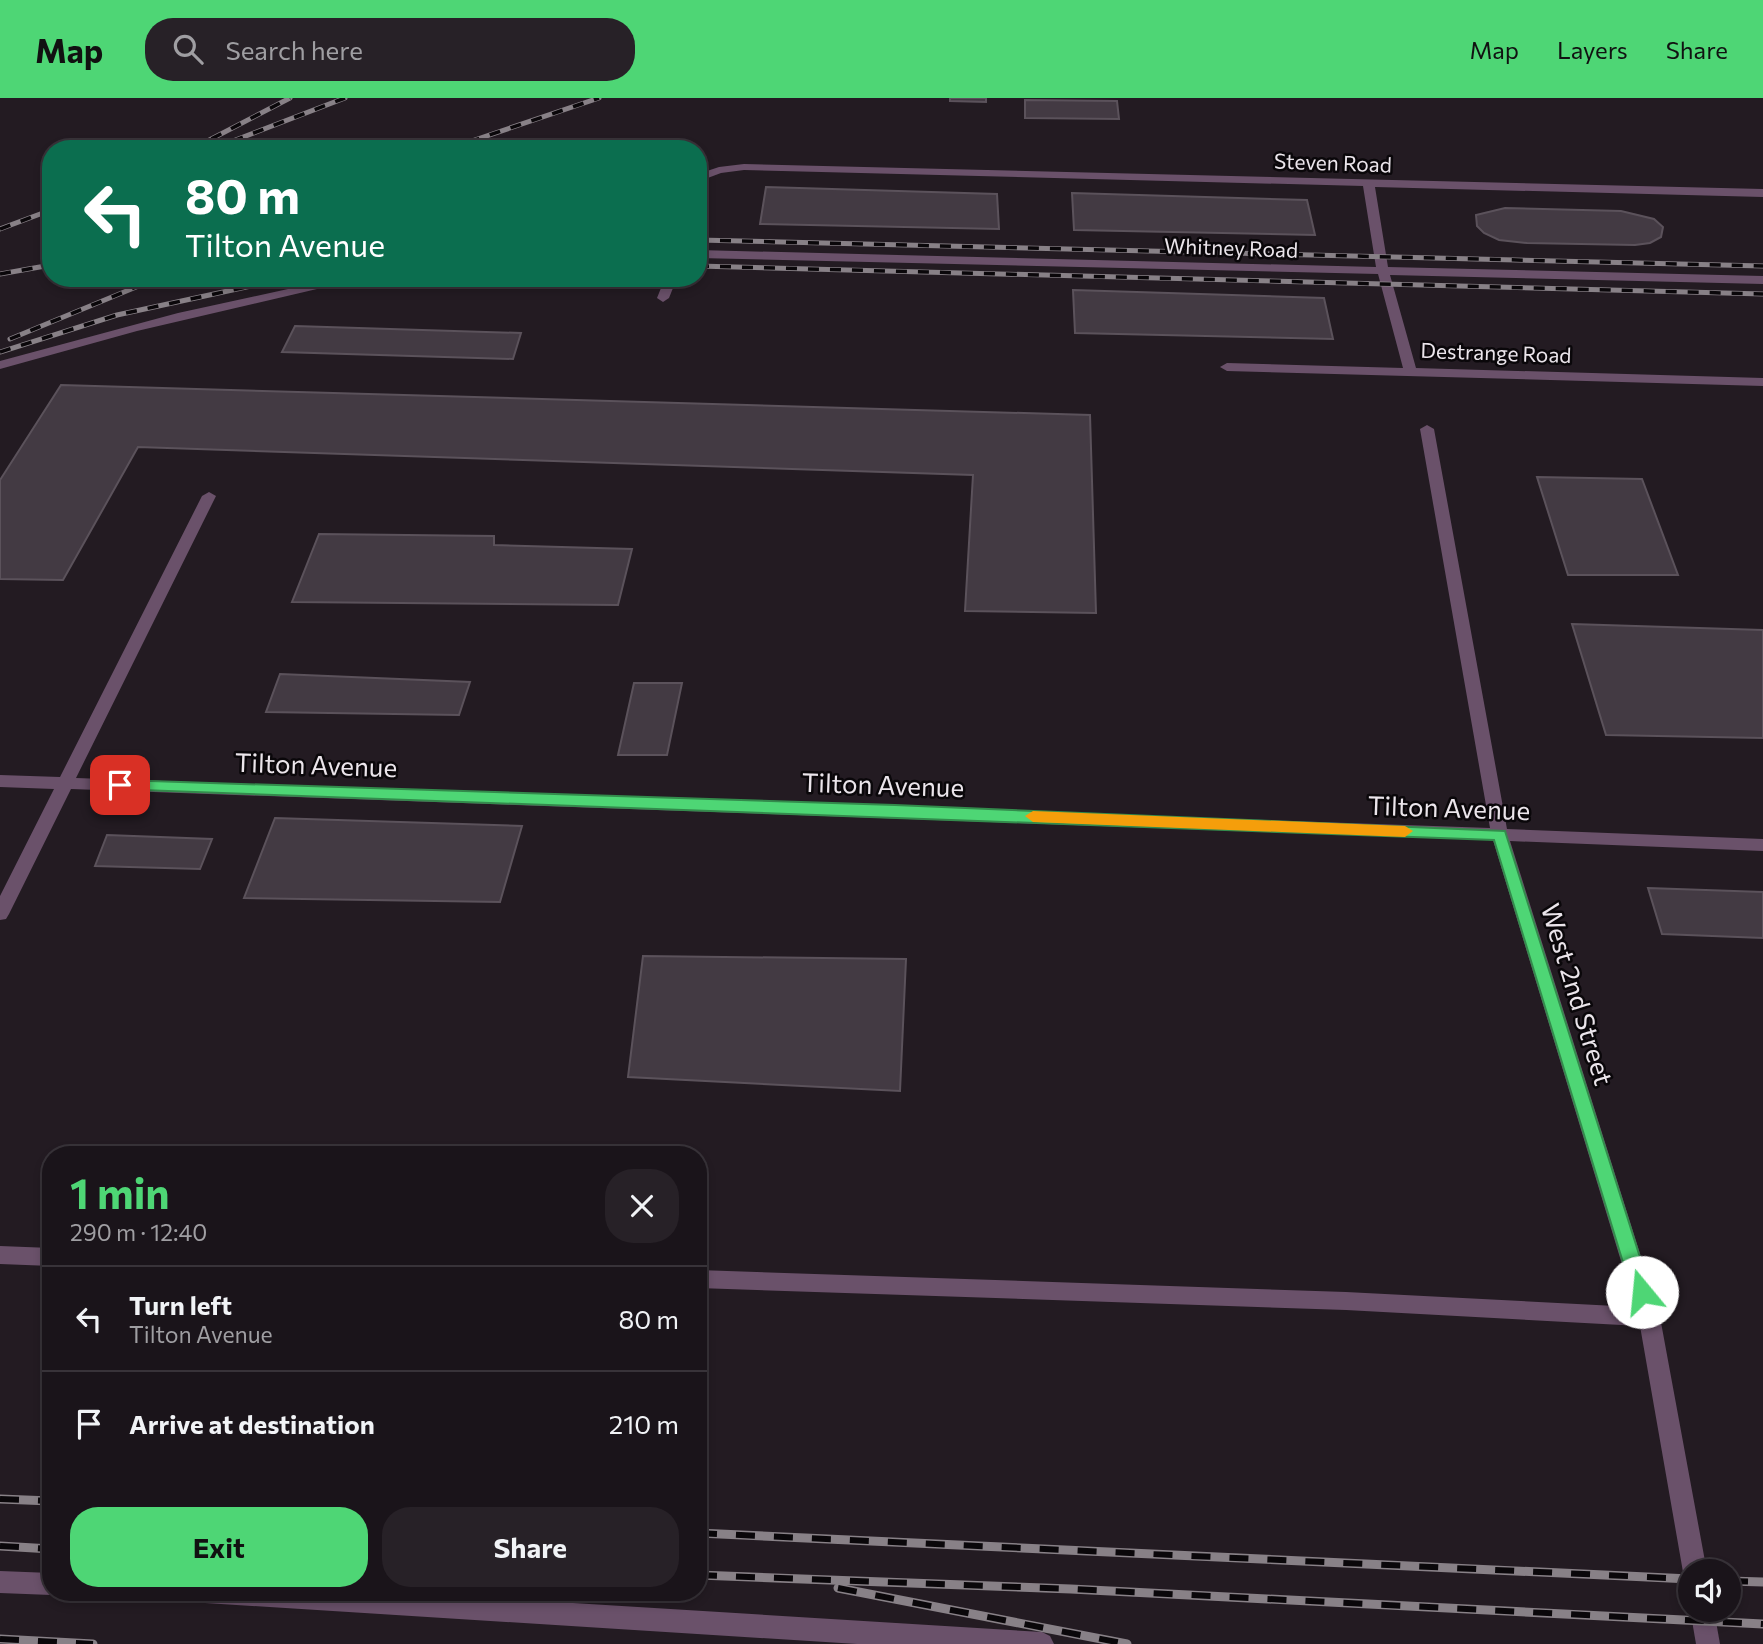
<!DOCTYPE html>
<html lang="en">
<head>
<meta charset="utf-8">
<style>
	:root { --surface:#1a141a; --page:#272127; --text:#f1f3f6; --muted:#9f9ea2; --line:#383339; --accent:#4ed675 }
	body { margin:0; font-family:Commissioner,sans-serif; background:var(--page); color:var(--text); height:100vh; display:flex; flex-direction:column; font-size:26px; white-space:nowrap }
	* { box-sizing:border-box; margin:0 }
	p { font-size:23px; color:var(--muted) }
	.icon { flex:none; width:38px; height:38px; fill:none; stroke:currentColor; stroke-width:2; stroke-linecap:round; stroke-linejoin:round }
	.map { position:relative; flex:1; overflow:hidden }
	.details { position:absolute; left:42px; top:1048px; width:665px; height:455px; display:flex; flex-direction:column; background:var(--surface); border-radius:28px; box-shadow:0 4px 10px #0003,0 0 0 2px var(--line) }
	.details>* { flex:none }
	.hud { position:absolute; left:42px; top:42px; width:665px; height:147px; border-radius:28px; box-shadow:0 4px 10px #0003,0 0 0 2px var(--line); background:#0b6e4f; color:#fff; overflow:hidden }
	.buttons { position:absolute; left:1678px; top:1461px; display:grid; gap:14px }
	.buttons a { display:grid; place-items:center; width:63px; height:63px; border-radius:50%; background:var(--surface); box-shadow:0 4px 10px #0003,0 0 0 2px var(--line); font-size:35px }
	.pin { position:absolute; display:grid; place-items:center; width:60px; height:60px; color:#fff; margin:-30px; border-radius:14px; box-shadow:0 4px 10px #0006 }
	.me { position:absolute; width:77px; margin:-38px; rotate:343deg; stroke-linejoin:round; filter:drop-shadow(0 0 5px #0008) }
	.turn { display:flex; align-items:center; gap:24px; height:147px; padding:0 28px; font-size:32px }
	.turn .icon { width:91px; height:91px; stroke-width:2.5 }
	.turn b { display:block; font-size:49px; line-height:60px }
	.round { display:grid; place-items:center; flex:none; width:74px; height:74px; border-radius:28px; background:var(--page) }
	.head { display:flex; align-items:center; justify-content:space-between; height:119px; padding:0 28px }
	h1 { font-size:42px; font-weight:700; line-height:52px; color:var(--accent) }
	.cta { display:flex; gap:14px; margin-top:auto; padding:14px 28px }
	.cta a { flex:1; height:80px; border-radius:28px; background:var(--accent); color:#111; font-size:28px; font-weight:700; line-height:80px; text-align:center }
	.cta a+a { background:var(--page); color:var(--text) }
	ul { padding:0; list-style:none }
	li { display:flex; align-items:center; gap:21px; height:105px; padding:0 28px; border-top:2px solid var(--line) }
	li div { flex:1 }
	li b { display:block; font-size:26px }
	li em { font-style:normal }
	header { display:flex; align-items:center; gap:42px; box-sizing:border-box; height:98px; padding:0 35px; background:var(--accent); color:#111 }
	header strong { font-size:33px }
	nav { display:flex; gap:38px; margin-inline-start:auto; font-size:24px }
	.search { width:490px; height:63px; background:var(--page); display:flex; align-items:center; gap:18px; box-sizing:border-box; padding:0 24px; border-radius:28px; color:var(--muted); font-size:26px }
	.map>svg:first-child { display:block }
	.building { fill:#433a43; stroke:#5b525b; stroke-width:2 }
	.lines { fill:none; stroke-linecap:round; stroke-linejoin:round }
	.minor { fill:#6a516a; fill-rule:evenodd }
	.rail-far1-casing { stroke:#888187; stroke-width:5 }
	.rail-casing { stroke:#888187; stroke-width:9 }
	.rail-far1 { stroke:#0a070a; stroke-width:3.5; stroke-dasharray:11; stroke-linecap:butt }
	.rail { stroke:#0a070a; stroke-width:6; stroke-dasharray:19; stroke-linecap:butt }
	.route { fill:#4ed675; stroke:#338b4c; stroke-width:2 }
	.slow { fill:#f59e0b }
	.labels { text-anchor:middle; dominant-baseline:central; stroke-width:5; stroke-linejoin:round; paint-order:stroke }
	.far-street-label { font-size:21px; fill:#ebe5eb; stroke:#0a070a }
	.street-label { font-size:26px; fill:#ebe5eb; stroke:#0a070a }
</style>
</head>
<body>
<header>
<strong>Map</strong>
<div class="search"><svg class="icon" aria-label="search" viewBox="0 0 24 24"><circle cx="10" cy="10" r="6"/><path d="M15 15l6 6"/></svg>Search here</div>
<nav><a>Map</a><a>Layers</a><a>Share</a></nav>
</header>
<div class="map">
<svg width="1763" height="1546" viewBox="0 0 1763 1546">
	<rect width="100%" height="100%" fill="#231b22"/>
	<g class="building">
		<path d="M950,0H986V4L950,3Z"/>
		<path d="M1025,2L1117,3L1119,21L1025,20Z"/>
		<path d="M766,89L997,96L999,131L760,126Z"/>
		<path d="M1072,95L1307,102L1315,137L1074,132Z"/>
		<path d="M1505,110L1621,113L1654,121L1663,129L1661,139L1650,145L1635,147L1527,145L1499,142L1484,135L1477,128L1476,117Z"/>
		<path d="M1073,192L1324,200L1333,241L1075,235Z"/>
		<path d="M295,228L521,235L513,261L282,254Z"/>
		<path d="M61,287L1090,317L1096,515L965,513L973,377L138,349L63,482L0,481V382Z"/>
		<path d="M1537,379L1642,381L1678,477H1568Z"/>
		<path d="M319,436L494,438V447L632,451L618,507L292,504Z"/>
		<path d="M1572,526L1763,532V640L1606,637Z"/>
		<path d="M280,576L470,584L459,617L266,614Z"/>
		<path d="M634,585H682L667,657H618Z"/>
		<path d="M275,720L522,728L500,804L244,800Z"/>
		<path d="M107,737L212,741L200,771L95,768Z"/>
		<path d="M1648,790L1763,794V840L1662,836Z"/>
		<path d="M643,858L906,861L900,993L628,979Z"/>
	</g>
	<g class="lines">
		<g class="minor">
			<path d="M744,66L1763,91V99L1375,89L1388,169L1763,178V186L1390,177L1416,270L1763,280V288L1227,273L1220,269L1227,265L1403,270L1378,176L698,160V152L1376,169L1363,88L744,72L721,75L705,81L702,88L698,89V76L719,69Z"/>
			<path d="M338,180H364L137,233L0,271V263L178,215Z"/>
			<path d="M665,180H677L669,200L663,204L657,200Z"/>
			<path d="M1427,327L1434,331L1507,731L1763,741V753L1510,743L1660,1219L1707,1474H1690V1483L1683,1474L1640,1228L1346,1212L698,1190V1172L1346,1194L1635,1209L1493,742L71,691L9,816L6,821L0,822V798L54,691L0,689V677L60,679L202,398L209,394L216,398L76,680L1490,730L1420,331Z"/>
			<path d="M0,1148L51,1150V1168L0,1166Z"/>
			<path d="M0,1473L51,1475V1494H58L51,1497L0,1495Z"/>
			<path d="M193,1494H395L1042,1534L1050,1538L1054,1546H857L205,1505L197,1502Z"/>
			<path d="M1690,1511L1714,1512L1720,1546H1696Z"/>
		</g>
		<g class="rail-far1-casing">
			<g id="rail-far1">
				<path d="M192,51L290,0"/>
				<path d="M212,51L345,0"/>
				<path d="M448,51L599,0"/>
				<path d="M0,131L51,112"/>
				<path d="M698,142L1763,168"/>
				<path d="M698,168L1763,196"/>
				<path d="M0,176L51,167"/>
				<path d="M280,184L308,180"/>
				<path d="M10,241L158,180"/>
				<path d="M0,254L117,217L288,180"/>
			</g>
		</g>
		<g class="rail-casing">
			<g id="rail">
				<path d="M0,1401L51,1403"/>
				<path d="M698,1435L1690,1481"/>
				<path d="M0,1448L51,1451"/>
				<path d="M698,1477L1071,1491L1763,1526"/>
				<path d="M1729,1483L1763,1484"/>
				<path d="M838,1490L1127,1546"/>
				<path d="M0,1541L93,1546"/>
			</g>
		</g>
		<use href="#rail-far1" class="rail-far1"/>
		<use href="#rail" class="rail"/>
	</g>
	<path class="route" d="M120,682L895,707L1505,733L1651,1194L1648,1199L1642,1202L1635,1199L1632,1194L1494,742L114,691L112,687Z"/>
	<path class="slow" d="M1033,713L1405,728L1413,733L1405,739L1033,724L1025,718Z"/>
	<g class="labels">
		<g class="far-street-label">
			<text transform="translate(1333 64) rotate(2)">Steven Road</text>
			<text transform="translate(1231 149) rotate(2)">Whitney Road</text>
			<text transform="translate(1496 254) rotate(2)">Destrange Road</text>
		</g>
		<g class="street-label">
			<text transform="translate(316 666) rotate(2)">Tilton Avenue</text>
			<text transform="translate(883 686) rotate(2)">Tilton Avenue</text>
			<text transform="translate(1449 709) rotate(2)">Tilton Avenue</text>
			<text transform="translate(1578 896) rotate(73)">West 2nd Street</text>
		</g>
	</g>
</svg>
<div class="buttons">
<a><svg class="icon" aria-label="sound" viewBox="0 0 24 24"><path d="M4 9h4l5-4v14l-5-4H4zM17 9q2 3 0 6"/></svg></a>
</div>
<div class="pin" style="left:120px;top:687px;background:#d93025"><svg class="icon" aria-label="arrive" viewBox="0 0 24 24"><path d="M6 21V4h12l-3 4 3 4H6"/></svg></div>
<svg class="me" style="left:1642px;top:1194px" viewBox="-20 -20 40 40"><circle r="19" fill="#fff"/><path d="M0-13L10 11 0 6-10 11z" fill="#4ed675"/></svg>
<div class="hud">
<div class="turn"><svg class="icon" aria-label="left" viewBox="0 0 24 24"><path d="M17 20v-9H6M10 6l-5 5 5 5"/></svg><div><b>80 m</b>Tilton Avenue</div></div>
</div>
<section class="details">
<div class="head"><div><h1>1 min</h1><p>290 m · 12:40</p></div><a class="round"><svg class="icon" aria-label="close" viewBox="0 0 24 24"><path d="M6 6l12 12M18 6L6 18"/></svg></a></div>
<ul>
<li><svg class="icon" aria-label="left" viewBox="0 0 24 24"><path d="M17 20v-9H6M10 6l-5 5 5 5"/></svg><div><b>Turn left</b><p>Tilton Avenue</p></div><em>80 m</em></li>
<li><svg class="icon" aria-label="arrive" viewBox="0 0 24 24"><path d="M6 21V4h12l-3 4 3 4H6"/></svg><div><b>Arrive at destination</b></div><em>210 m</em></li>
</ul>
<div class="cta"><a>Exit</a><a>Share</a></div>
</section>
</div>
</body>
</html>
